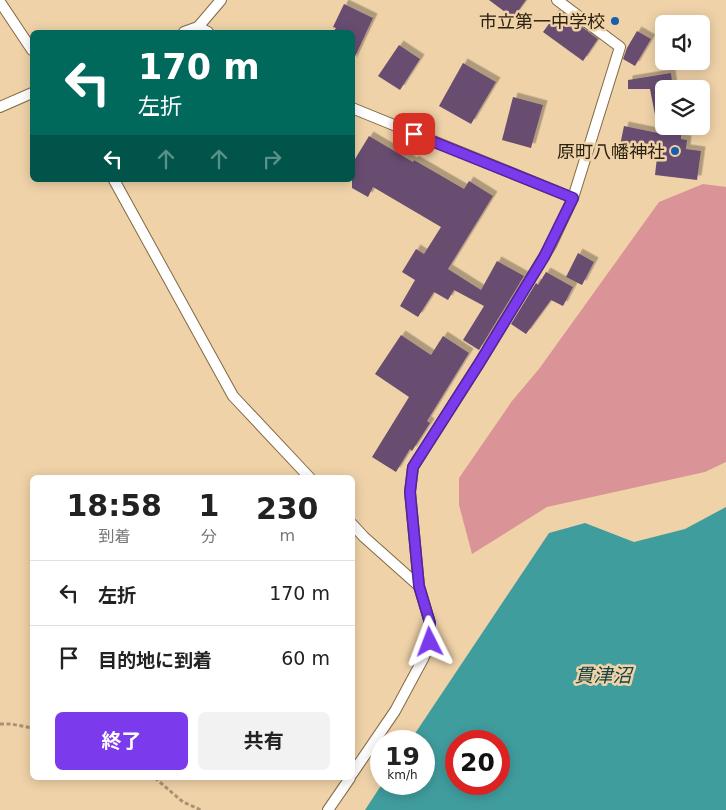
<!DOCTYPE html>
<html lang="ja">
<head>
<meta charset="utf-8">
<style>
	:root { --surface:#fff; --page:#f2f2f2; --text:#222; --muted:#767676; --line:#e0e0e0; --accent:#7c3aed }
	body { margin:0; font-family:"DejaVu Sans","Noto Sans JP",sans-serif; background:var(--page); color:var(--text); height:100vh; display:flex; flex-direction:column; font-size:19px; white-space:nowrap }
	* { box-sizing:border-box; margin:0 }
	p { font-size:16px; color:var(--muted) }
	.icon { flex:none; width:28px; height:28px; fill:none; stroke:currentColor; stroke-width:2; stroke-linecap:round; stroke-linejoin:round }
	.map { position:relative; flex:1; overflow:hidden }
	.drawer { position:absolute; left:30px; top:475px; width:325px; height:305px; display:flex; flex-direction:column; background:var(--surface); border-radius:8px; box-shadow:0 2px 12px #0003 }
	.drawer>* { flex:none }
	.top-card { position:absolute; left:30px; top:30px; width:325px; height:152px; border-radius:8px; box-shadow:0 2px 12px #0003; background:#00695c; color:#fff; overflow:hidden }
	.controls { position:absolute; left:655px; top:15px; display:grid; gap:10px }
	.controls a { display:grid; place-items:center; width:55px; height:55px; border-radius:8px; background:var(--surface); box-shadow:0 2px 12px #0003; font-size:25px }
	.speed { position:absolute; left:370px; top:730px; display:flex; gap:10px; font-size:25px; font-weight:700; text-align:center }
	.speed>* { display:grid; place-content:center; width:65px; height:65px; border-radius:50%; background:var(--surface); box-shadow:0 2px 12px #0003; line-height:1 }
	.speed small { font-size:12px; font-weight:400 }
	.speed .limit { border:8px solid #d22; background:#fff; color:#111 }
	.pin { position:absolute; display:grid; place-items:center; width:42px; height:42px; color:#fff; margin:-21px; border-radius:10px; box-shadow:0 2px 8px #0006 }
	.me { position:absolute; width:55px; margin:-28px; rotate:357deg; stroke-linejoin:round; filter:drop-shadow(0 0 4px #0008) }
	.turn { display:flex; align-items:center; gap:18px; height:105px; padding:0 25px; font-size:22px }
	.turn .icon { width:65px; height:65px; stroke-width:2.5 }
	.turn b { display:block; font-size:35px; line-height:42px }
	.lanes { display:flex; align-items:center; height:48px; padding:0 25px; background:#0003; justify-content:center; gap:25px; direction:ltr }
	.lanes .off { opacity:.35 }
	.eta { display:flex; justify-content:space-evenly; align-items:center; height:85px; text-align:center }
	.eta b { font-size:30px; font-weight:700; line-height:35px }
	.cta { display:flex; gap:10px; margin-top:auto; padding:10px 25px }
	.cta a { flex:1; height:58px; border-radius:8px; background:var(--accent); color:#fff; font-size:20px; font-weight:700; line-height:58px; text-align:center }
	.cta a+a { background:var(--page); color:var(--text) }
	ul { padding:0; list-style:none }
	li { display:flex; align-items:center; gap:15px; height:65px; padding:0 25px; border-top:1px solid var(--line) }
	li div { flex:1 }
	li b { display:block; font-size:19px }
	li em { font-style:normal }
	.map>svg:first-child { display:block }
	.forest { fill:#da9397 }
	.water { fill:#409d9e; fill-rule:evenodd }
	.building { fill:#674e71; filter:url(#shadow) }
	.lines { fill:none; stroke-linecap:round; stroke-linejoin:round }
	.service-casing { stroke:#826841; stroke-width:12 }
	.path { stroke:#a99272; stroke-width:3; stroke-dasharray:4 2.5; stroke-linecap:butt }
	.service { stroke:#fff; stroke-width:10 }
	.route-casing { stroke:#51269a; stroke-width:12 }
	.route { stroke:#7c3aed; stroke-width:9 }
	.poi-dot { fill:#195dad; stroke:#efd2a8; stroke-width:2 }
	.labels { text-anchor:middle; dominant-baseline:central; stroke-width:5; stroke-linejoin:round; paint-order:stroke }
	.poi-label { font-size:18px; fill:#2c2111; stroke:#efd2a8; text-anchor:end }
	.water-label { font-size:19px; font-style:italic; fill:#174242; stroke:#efd2a8 }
</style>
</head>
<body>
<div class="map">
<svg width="726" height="810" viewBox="0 0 726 810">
	<defs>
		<filter id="shadow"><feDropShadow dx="4.5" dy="-4.5" stdDeviation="0" flood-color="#0004"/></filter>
	</defs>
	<rect width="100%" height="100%" fill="#efd2a8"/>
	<path class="forest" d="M703,184L726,187V462L705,472L547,507L472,554L459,505V478L512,401L539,369L659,202Z"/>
	<path class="water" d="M726,507V810H365L382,784H424V741H410L549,533L585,523L634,542L685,529ZM456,741H499V784H456Z"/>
	<g class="building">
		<path d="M489,0H526L513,18Z"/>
		<path d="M344,4L373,18L352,63V32H333L336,28L333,27Z"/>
		<path d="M559,10L598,39L583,61L543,32Z"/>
		<path d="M637,31L651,39L635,66L623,59L627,48Z"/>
		<path d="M399,45L420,59L400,90L378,76Z"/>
		<path d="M463,63L496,82L471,124L439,106Z"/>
		<path d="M671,73L673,89H664V119L656,120L650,89H628V80Z"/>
		<path d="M513,97L543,105L531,148L502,140Z"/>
		<path d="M624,126L658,133L657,126H682L681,139L687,140L686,149L701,151L697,180L655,175L657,157L619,150Z"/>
		<path d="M369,136L413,162L414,160L464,189L469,181L493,196L448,269L481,290L497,261L524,276L479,350L463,340L484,306L454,290L448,300L434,292L418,317L400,306L415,280L402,272L416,249L424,254L441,227L373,187L368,197L352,188V164Z"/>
		<path d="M578,253L594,262L582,285L566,277Z"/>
		<path d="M546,272L573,287L563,306L551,300L526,334L511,324L536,283L538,285Z"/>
		<path d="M401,335L431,355L443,336L469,353L427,421L430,423L412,451L410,449L396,472L372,457L409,397L375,374Z"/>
	</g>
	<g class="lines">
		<g class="service-casing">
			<g id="service">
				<path d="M0,2L32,50"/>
				<path d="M198,27L208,32"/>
				<path d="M184,32L198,27L221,0"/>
				<path d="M0,107L32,93"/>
				<path d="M352,108L573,198"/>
				<path d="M114,180L233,396L310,478"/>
				<path d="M352,524L364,537L419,586"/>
				<path d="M352,774L395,711L423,659L430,642V623L419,586L410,492L413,467L480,362L551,245L573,198L620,47L557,0"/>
				<path d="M328,810L350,778"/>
			</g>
		</g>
		<g class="path">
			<path d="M0,724H11L32,728"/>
			<path d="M155,778L183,802L201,810"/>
		</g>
		<use href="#service" class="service"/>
	</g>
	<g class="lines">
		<g class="route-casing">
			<path id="route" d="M414,134L573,198L544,257L480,362L413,467L410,492L419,586L430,623V642"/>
		</g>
		<use href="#route" class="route"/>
	</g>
	<g class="poi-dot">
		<circle cx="615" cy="21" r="5"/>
		<circle cx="675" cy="151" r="5"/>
	</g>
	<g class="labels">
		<g class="poi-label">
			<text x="605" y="21">市立第一中学校</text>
			<text x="665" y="151">原町八幡神社</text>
		</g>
		<g class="water-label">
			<text x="603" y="675">貫津沼</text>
		</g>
	</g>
</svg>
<div class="controls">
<a><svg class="icon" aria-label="sound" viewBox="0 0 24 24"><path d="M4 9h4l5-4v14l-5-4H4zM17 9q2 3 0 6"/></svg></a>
<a><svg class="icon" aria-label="layers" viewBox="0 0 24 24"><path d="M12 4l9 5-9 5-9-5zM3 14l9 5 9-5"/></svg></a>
</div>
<div class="speed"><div>19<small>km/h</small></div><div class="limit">20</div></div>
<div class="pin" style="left:414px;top:134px;background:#d93025"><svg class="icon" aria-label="arrive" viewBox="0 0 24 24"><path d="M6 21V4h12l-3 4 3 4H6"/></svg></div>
<svg class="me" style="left:430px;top:642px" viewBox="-20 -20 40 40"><path d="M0-17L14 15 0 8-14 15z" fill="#7c3aed" stroke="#fff" stroke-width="4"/></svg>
<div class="top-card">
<div class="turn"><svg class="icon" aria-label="left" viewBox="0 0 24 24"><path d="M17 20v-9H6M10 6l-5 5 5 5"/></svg><div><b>170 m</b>左折</div></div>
<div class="lanes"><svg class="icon" aria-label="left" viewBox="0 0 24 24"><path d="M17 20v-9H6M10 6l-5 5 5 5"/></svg><svg class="icon off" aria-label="ahead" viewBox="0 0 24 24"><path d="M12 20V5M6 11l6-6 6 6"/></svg><svg class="icon off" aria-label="ahead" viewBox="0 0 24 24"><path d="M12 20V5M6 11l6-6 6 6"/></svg><svg class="icon off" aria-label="right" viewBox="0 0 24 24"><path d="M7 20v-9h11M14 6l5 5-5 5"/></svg></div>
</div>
<section class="drawer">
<div class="eta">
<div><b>18:58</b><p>到着</p></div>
<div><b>1</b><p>分</p></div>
<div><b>230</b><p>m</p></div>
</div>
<ul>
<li><svg class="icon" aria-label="left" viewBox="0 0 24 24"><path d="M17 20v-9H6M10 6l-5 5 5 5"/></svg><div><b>左折</b></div><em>170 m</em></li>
<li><svg class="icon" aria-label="arrive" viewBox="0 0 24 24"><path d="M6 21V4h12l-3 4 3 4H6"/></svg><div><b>目的地に到着</b></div><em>60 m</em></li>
</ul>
<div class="cta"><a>終了</a><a>共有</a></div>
</section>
</div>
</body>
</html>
